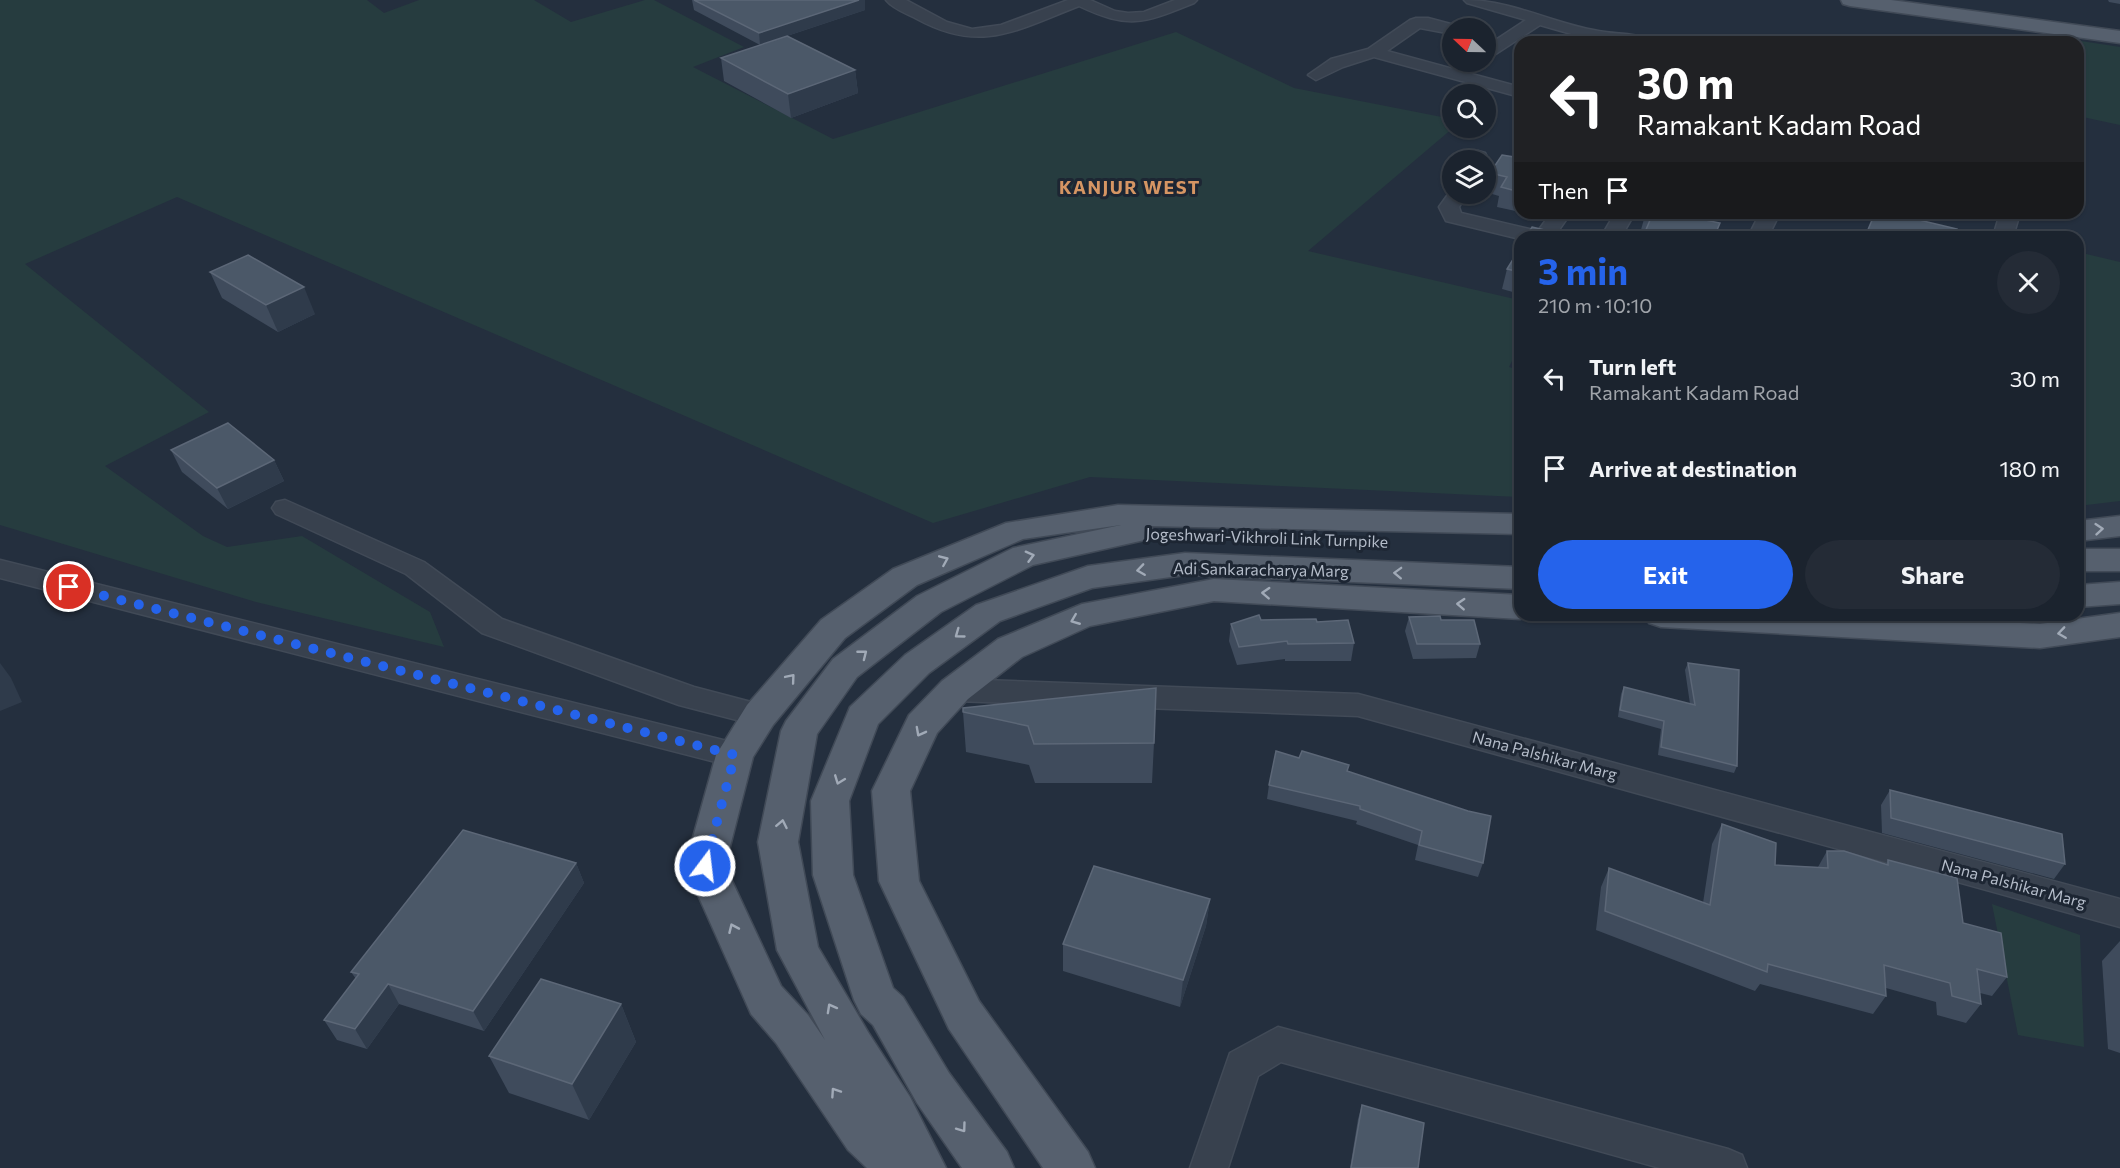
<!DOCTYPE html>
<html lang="en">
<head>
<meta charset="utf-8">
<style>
	:root { --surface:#1b232e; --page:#242b36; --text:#f1f3f6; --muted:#a0a4aa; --line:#39404a; --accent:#2563eb }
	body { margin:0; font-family:Commissioner,sans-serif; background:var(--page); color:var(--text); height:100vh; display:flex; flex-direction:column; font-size:22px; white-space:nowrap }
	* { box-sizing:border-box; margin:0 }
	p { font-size:20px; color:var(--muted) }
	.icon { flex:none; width:33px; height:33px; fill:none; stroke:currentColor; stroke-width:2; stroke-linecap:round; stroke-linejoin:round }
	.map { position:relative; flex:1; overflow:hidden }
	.drawer { position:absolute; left:1514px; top:231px; width:570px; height:390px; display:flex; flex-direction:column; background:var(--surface); border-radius:18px; box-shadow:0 2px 4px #0004,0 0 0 2px var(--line) }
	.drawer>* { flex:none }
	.top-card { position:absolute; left:1514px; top:36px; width:570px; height:183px; border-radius:18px; box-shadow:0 2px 4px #0004,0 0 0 2px var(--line); background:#202124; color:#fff; overflow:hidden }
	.needle { width:39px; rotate:292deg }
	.tools { position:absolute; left:1442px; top:18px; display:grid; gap:12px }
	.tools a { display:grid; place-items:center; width:54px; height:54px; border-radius:50%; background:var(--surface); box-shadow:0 2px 4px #0004,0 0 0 2px var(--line); font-size:30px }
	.pin { position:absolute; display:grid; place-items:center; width:51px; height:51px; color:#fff; margin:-26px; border:3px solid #fff; border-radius:50%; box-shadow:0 2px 6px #0007 }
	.me { position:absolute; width:66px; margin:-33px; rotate:15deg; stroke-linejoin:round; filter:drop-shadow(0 0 4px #0008) }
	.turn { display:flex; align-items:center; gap:21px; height:126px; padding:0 24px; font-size:27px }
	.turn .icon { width:78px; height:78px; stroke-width:2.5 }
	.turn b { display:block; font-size:42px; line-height:51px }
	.then { display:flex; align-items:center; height:57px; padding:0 24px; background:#0003; gap:12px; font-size:22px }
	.round { display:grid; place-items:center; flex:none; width:63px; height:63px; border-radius:32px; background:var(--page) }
	.summary { display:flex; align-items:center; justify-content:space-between; height:102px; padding:0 24px }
	h1 { font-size:36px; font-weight:700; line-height:45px; color:var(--accent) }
	.cta { display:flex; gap:12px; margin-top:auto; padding:12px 24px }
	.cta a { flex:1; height:69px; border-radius:36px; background:var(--accent); color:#fff; font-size:24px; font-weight:700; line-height:69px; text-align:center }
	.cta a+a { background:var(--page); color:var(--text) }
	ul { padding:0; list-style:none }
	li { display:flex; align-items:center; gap:18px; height:90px; padding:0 24px }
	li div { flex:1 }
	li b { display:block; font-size:22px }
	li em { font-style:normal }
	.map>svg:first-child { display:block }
	.green { fill:#263c3f }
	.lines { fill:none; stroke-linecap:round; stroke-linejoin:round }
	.minor-casing { stroke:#414a57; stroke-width:3 }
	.primary-casing { stroke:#414a57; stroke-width:3 }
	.minor { fill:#38414e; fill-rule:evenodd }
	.primary { fill:#56606e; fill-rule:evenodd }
	.wall { fill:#3f4b5c }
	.shaded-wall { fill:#2f3b4b }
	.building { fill:#4b5868; stroke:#5c6777; stroke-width:1.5 }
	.oneway { stroke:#a1aab7 }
	.route { stroke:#2563eb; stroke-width:10; stroke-dasharray:0 18 }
	.labels { text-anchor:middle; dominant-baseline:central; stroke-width:6; stroke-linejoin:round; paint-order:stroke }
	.street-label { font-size:16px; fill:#b4bcc9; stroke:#1d2633 }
	.far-district-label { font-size:18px; font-weight:bold; letter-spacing:1.5px; fill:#d59563; stroke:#1d2633 }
</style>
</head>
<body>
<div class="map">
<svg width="2120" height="1168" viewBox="0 0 2120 1168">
	<rect width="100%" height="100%" fill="#242f3e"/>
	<g class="green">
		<path d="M0,0H367L384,13L419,0H534L571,22L645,0H654L744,47L693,67L833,139L1176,32L1294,88L1452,119L1453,128L1308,251L1519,300V347L1509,367L1519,370V497L1090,477L933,523L177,197L25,264L209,412L105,466L203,536L227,547L302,536L430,612L444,647L256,602L0,525Z"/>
		<path d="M2081,41L2120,47V125L2078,116V56Z"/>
		<path d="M2078,252L2120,262V501L2078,506Z"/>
		<path d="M1992,904L2080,935L2084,1047L2018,1035Z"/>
	</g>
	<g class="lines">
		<g class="minor-casing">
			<g id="minor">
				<path d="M886,0H906L947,22L972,29L1001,25L1068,0H1090L1115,11L1128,13L1144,12L1175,0H1197L1194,3C1144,23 1130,30 1079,6C1017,30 981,54 917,19C908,14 893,9 886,0Z"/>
				<path d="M1464,0C1514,0 1557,26 1605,32C1616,34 1642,33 1649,42L1596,41L1540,25L1491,57L1485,59V47L1526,20L1467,3Z"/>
				<path d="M1416,18H1428L1458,26L1460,28H1452V34L1420,28L1387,51L1453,69L1464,62H1482L1468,73L1520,87V97L1374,57L1343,67L1316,80L1308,75L1331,59L1368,49L1410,20Z"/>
				<path d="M2063,24L2071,29L2069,42H2053L2055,29Z"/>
				<path d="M1478,151L1485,153L1487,157L1485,160H1467L1471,153Z"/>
				<path d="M1452,189V194H1467L1459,207L1461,213L1538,231L1551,213H1571L1554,237H1520V239L1446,221L1439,207Z"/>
				<path d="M1615,213H1635L1621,237H1601Z"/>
				<path d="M1760,213H1780L1768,237H1748Z"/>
				<path d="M2000,213H2020L2013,237H1993Z"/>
				<path d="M285,500L424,562L502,619L694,687L770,707L775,715L770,723L760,726L679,705L482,633L406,574L276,514L272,508L276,502Z"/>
				<path d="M0,560L735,743L746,747L750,755L746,763L735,767L0,578Z"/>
				<path d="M955,679L1358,694L2120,899V927L1358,716L955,701L945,698L940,690L945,682Z"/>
				<path d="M1278,1027L1728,1149L1742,1155L1747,1168H1660L1281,1062L1258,1076L1228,1168H1190L1230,1053Z"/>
			</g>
		</g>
		<g class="primary-casing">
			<g id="primary">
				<path d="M1841,0H1891L2120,31V43L1850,6L1843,4Z"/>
				<path d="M1118,505L1520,514V534L1150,526L1154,532L1149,539L1033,565L941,612L857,677L817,734L798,842L818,947L868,1032L910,1097L946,1168H867L848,1150L776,1043L751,1014L685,866L716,755L747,705L821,620L893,569L1006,523ZM1121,525L1013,548L917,596L833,659L786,721L781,731L758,842L777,950L825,1040L808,1015L781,986L725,866L753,757L773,725L845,638L917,585L1023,539Z"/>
				<path d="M2120,516V536L2078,541V521Z"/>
				<rect x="2078" y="549" width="42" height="22"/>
				<path d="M1185,553L1520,567V589L1185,575L1092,588L1000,621L929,673L878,724L849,801L853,875L893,988L903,997L949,1073L1007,1152L1014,1168H962L917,1103L873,1025L861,1014L854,1000L813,875L811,801L850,707L905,655L976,605L1088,566Z"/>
				<path d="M1214,579L1520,595V615H1532L1520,619L1214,601L1090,626L1022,657L968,699L937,733L910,791L919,881L979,1001L1088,1152L1095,1168H1043L949,1029L879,881L872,791L909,715L942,681L998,639L1082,604Z"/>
				<path d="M2120,582V604L2078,607V585Z"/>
				<path d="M2120,613V637L2040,648L1661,627L1649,623L1644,615H1877L2040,624Z"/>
			</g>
		</g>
		<use href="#minor" class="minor"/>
		<use href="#primary" class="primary"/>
	</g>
	<g class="wall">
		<path d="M692,0H865V10L787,36L855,70L858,93L791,118L724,81L721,58L760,45L694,10Z"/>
		<path d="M2108,0H2120V4L2109,2Z"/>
		<path d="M1520,158V212L1497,207L1499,196L1485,192L1490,173Z"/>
		<path d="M1524,213H1548L1545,218Z"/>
		<path d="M1707,213L1705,220L1720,223L1715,237H1639L1644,219Z"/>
		<path d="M1520,248V294L1502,289L1507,269Z"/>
		<path d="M210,272L315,314L278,332L222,298Z"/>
		<path d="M171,450L274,460L284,481L228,509L182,472Z"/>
		<path d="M1409,617L1441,620L1480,644L1476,658L1413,659L1405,631Z"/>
		<path d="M1261,620L1317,622L1354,643L1351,661H1285V659L1237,665L1229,641L1231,624Z"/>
		<path d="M1688,663L1737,766L1734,773L1658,755L1661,729L1618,717L1621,694L1624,687L1690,704L1685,670Z"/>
		<path d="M963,712L1154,743L1152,783H1035L1029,765L966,752Z"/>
		<path d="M1299,758L1348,771L1483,863L1478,877L1415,860L1418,845L1356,824L1357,821L1267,799L1269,785Z"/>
		<path d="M1890,790L2065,864L2054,879L1882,833L1881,805Z"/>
		<path d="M1722,824L1775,865L1818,867L1827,851L1886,864L1888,860L1963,923L2007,977L1992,996L1980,993L1981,1004L1966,1023L1937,1015L1936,1002L1886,988V996L1873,1014L1760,984L1755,991L1596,930L1601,887L1609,868L1703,903L1712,844Z"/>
		<path d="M576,863L584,883L484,1031L399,1004L367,1049L337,1040L324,1020L356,979L351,972Z"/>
		<path d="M1210,899L1206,926L1180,1007L1063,971V944Z"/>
		<path d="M2120,941V1053L2108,1049L2102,961Z"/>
		<path d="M621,1004L636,1042L589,1120L509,1093L489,1056Z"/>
		<path d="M1362,1105L1418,1168H1350L1358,1119Z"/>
	</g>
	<g class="shaded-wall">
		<path d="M859,0H865V10L760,45L759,33Z"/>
		<path d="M855,70L858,93L791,118L788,94Z"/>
		<path d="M304,287L315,314L278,332L266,305Z"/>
		<path d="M274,460L284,481L228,509L217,488Z"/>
		<path d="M0,663L11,678L22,702L0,711Z"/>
		<path d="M576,863L584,883L484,1031L473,1011Z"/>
		<path d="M1210,899L1206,926L1180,1007L1183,980Z"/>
		<path d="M388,984L399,1004L367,1049L355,1029Z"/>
		<path d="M621,1004L636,1042L589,1120L572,1084Z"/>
	</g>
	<g class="building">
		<path d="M694,0H859L759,33Z"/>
		<path d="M787,36L855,70L788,94L721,58Z"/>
		<path d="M1502,155L1520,158V192L1501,187L1507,177L1490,173Z"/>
		<path d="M1647,213H1707L1705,220L1720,223L1714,237H1643L1650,220L1644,219Z"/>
		<path d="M1875,213H1890L1957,229L1954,237H1861L1864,231L1867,232Z"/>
		<path d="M1532,227L1553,232L1550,237H1526Z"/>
		<path d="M1520,248V272L1507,269Z"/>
		<path d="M248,255L304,287L266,305L210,272Z"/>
		<path d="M228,423L274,460L217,488L171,450Z"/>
		<path d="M1259,615L1261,620L1316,619L1317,622L1348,620L1354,643L1288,644L1287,641L1239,647L1231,624Z"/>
		<path d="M1440,616L1441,620H1474L1480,644H1417L1409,617Z"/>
		<path d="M1688,663L1739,670L1737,766L1661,747L1664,721L1620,710L1624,687L1695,705Z"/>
		<path d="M1156,688L1154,743L1034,744L1028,726L963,712V708Z"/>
		<path d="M1276,751L1299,758L1302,751L1349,765L1347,771L1468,811L1491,816L1483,863L1419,845L1422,831L1360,809V806L1269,785Z"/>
		<path d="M1890,790L2062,834L2065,864L1891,818Z"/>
		<path d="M1722,824L1776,843L1775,865L1828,868L1827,851H1844L1888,865V860L1957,878L1963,923L2001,933L2007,977L1977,969L1981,1004L1952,996L1950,983L1884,965L1886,996L1768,964L1767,972L1605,911L1609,868L1710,905Z"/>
		<path d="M463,830L576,863L473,1011L388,984L355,1029L324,1020L359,974L351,972Z"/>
		<path d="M1094,866L1210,899L1183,980L1063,944Z"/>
		<path d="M541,979L621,1004L572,1084L489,1056Z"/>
		<path d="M1362,1105L1424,1123L1418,1168H1351Z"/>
	</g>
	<defs><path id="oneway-chevron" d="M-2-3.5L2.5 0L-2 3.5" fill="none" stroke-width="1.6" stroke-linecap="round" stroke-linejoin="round" transform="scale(1.5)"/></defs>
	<g class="oneway">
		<use href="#oneway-chevron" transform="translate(2099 529) rotate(-5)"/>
		<use href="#oneway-chevron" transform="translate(1030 556) rotate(-15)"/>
		<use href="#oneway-chevron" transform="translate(944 560) rotate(-23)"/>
		<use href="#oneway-chevron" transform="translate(1141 570) rotate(172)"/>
		<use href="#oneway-chevron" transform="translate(1398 573) rotate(-178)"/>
		<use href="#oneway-chevron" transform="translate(1266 593) rotate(-177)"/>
		<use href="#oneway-chevron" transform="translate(1461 604) rotate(-177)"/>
		<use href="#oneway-chevron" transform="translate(1075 620) rotate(158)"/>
		<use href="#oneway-chevron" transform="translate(2062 633) rotate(172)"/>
		<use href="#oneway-chevron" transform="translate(959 634) rotate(144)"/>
		<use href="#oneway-chevron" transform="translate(863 654) rotate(-38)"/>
		<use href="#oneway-chevron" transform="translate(791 678) rotate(-50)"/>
		<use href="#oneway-chevron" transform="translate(920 732) rotate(118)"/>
		<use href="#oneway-chevron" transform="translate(839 780) rotate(111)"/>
		<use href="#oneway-chevron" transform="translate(782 824) rotate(-79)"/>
		<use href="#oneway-chevron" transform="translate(733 928) rotate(-114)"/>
		<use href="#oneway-chevron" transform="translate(831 1008) rotate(-119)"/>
		<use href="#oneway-chevron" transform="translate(835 1092) rotate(-124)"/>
		<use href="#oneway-chevron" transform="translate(962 1128) rotate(54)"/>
	</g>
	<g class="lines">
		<path class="route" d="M69,587L735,755L705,866"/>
	</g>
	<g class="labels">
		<g class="street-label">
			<text transform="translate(1267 537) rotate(2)">Jogeshwari-Vikhroli Link Turnpike</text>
			<text transform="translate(1261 569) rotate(1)">Adi Sankaracharya Marg</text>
			<text transform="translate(1545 755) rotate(15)">Nana Palshikar Marg</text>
			<text transform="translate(2014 883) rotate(15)">Nana Palshikar Marg</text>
		</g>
		<g class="far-district-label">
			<text x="1130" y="187">KANJUR WEST</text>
		</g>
	</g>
</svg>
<div class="tools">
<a><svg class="needle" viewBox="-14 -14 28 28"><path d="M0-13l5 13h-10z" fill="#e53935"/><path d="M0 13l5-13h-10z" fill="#a0a4aa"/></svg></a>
<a><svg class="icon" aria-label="search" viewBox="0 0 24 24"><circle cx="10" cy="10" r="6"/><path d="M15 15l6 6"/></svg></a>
<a><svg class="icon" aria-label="layers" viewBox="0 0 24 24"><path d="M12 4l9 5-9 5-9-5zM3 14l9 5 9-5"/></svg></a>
</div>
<div class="pin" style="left:69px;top:587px;background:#d93025"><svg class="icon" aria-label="arrive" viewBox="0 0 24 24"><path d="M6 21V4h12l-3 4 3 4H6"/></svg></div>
<svg class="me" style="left:705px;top:866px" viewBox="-20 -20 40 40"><circle r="17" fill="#2563eb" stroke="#fff" stroke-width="3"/><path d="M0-11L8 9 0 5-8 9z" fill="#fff"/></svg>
<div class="top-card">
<div class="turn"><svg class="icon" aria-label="left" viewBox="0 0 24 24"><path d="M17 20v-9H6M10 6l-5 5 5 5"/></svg><div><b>30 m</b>Ramakant Kadam Road</div></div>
<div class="then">Then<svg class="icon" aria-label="arrive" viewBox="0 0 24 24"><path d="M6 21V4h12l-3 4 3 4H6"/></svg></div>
</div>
<section class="drawer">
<div class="summary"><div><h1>3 min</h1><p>210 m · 10:10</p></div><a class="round"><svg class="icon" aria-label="close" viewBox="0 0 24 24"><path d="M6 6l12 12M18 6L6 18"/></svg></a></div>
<ul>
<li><svg class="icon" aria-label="left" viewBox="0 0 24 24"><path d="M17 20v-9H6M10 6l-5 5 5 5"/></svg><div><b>Turn left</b><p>Ramakant Kadam Road</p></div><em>30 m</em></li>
<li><svg class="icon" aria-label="arrive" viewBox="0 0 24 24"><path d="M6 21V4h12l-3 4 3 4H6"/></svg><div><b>Arrive at destination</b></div><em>180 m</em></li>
</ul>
<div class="cta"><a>Exit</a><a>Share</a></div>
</section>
</div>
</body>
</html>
